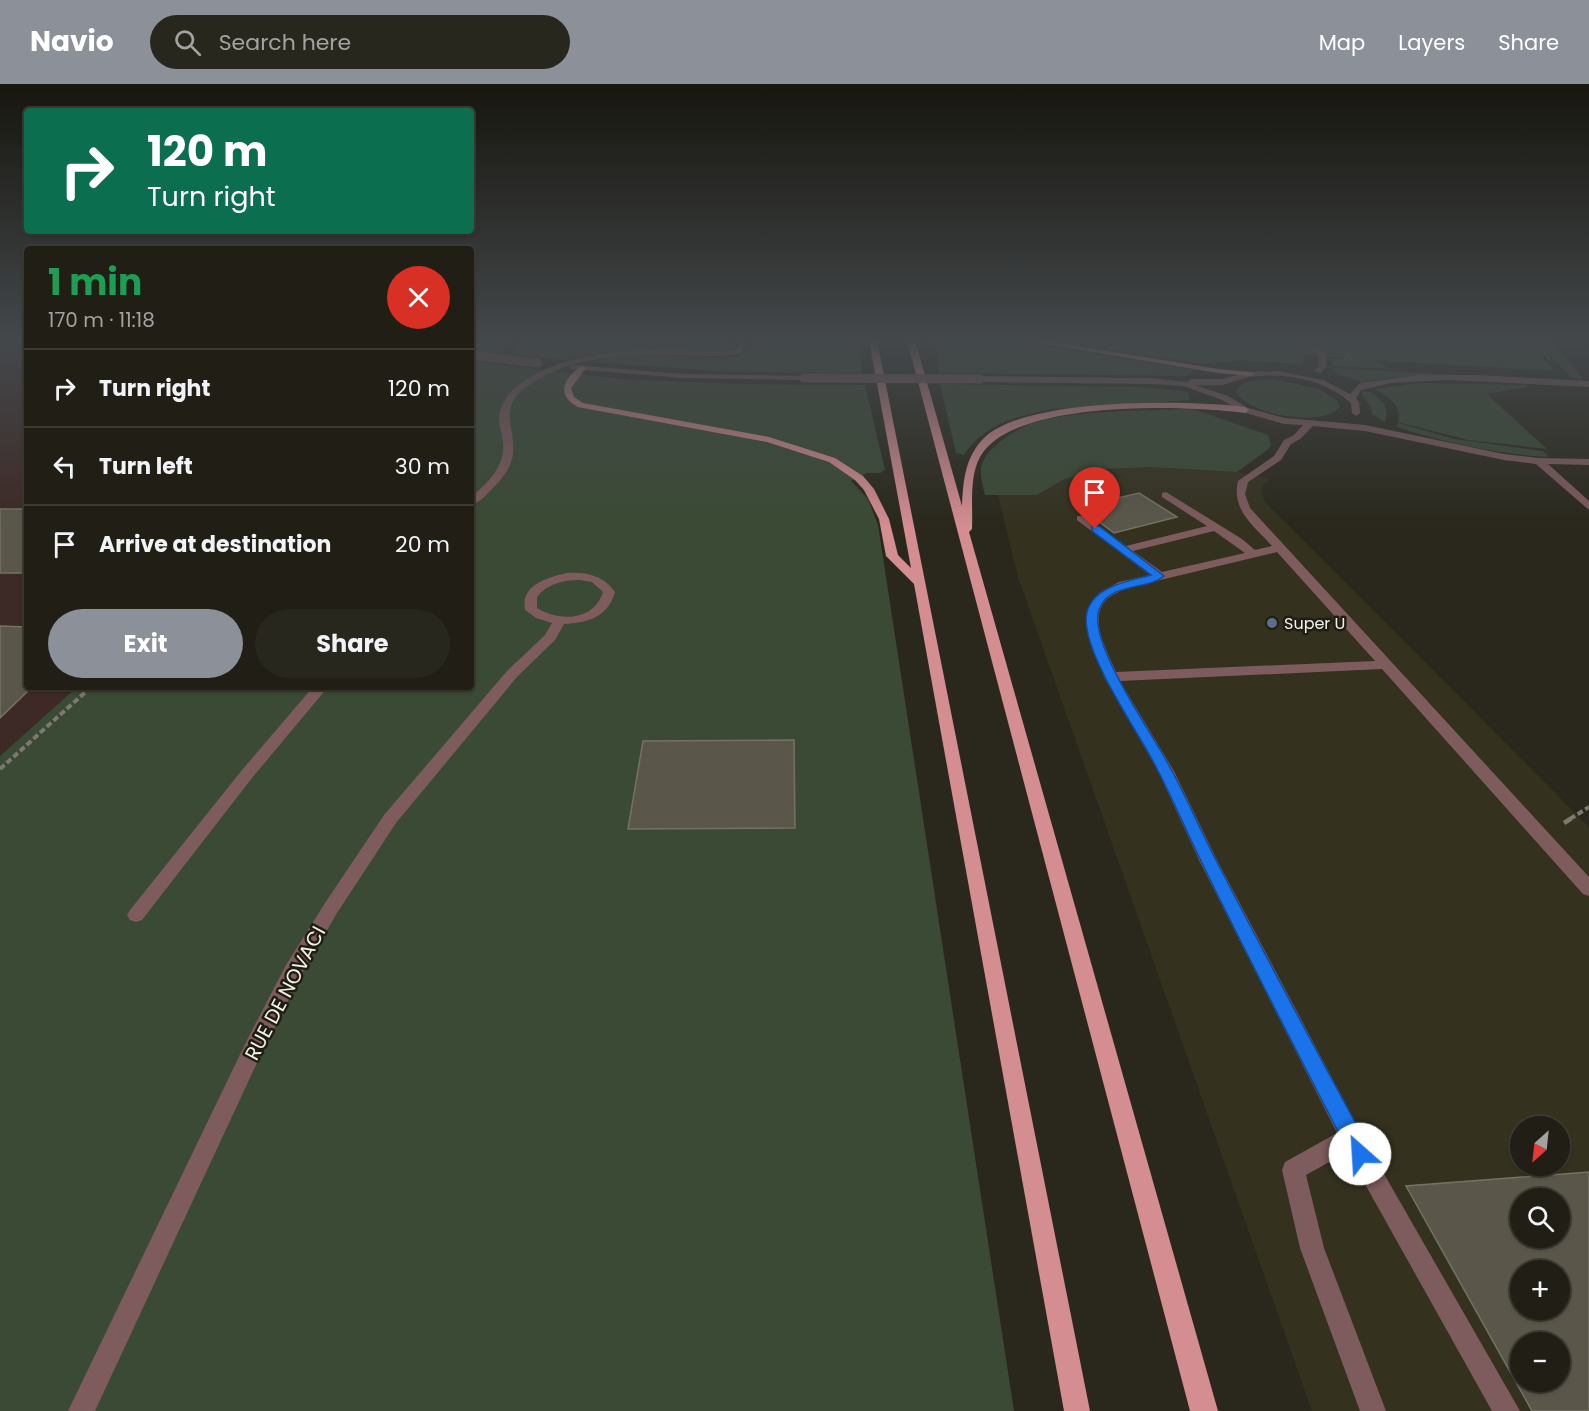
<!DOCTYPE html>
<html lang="en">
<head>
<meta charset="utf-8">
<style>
	:root { --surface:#201e15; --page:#28271e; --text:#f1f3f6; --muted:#a2a2a0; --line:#3d3c34; --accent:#8c9099 }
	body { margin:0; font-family:Poppins,sans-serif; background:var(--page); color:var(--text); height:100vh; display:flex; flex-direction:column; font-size:22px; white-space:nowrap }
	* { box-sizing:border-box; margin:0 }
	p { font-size:20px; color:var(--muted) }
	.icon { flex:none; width:33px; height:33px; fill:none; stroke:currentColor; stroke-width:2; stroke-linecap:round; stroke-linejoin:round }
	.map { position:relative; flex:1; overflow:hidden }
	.panel { position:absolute; left:24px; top:162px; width:450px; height:444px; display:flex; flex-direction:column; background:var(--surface); border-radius:6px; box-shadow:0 2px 4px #0004,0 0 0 2px var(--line) }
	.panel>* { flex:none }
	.hud { position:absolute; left:24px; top:24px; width:450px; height:126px; border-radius:6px; box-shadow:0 2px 4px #0004,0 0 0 2px var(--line); background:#0b6e4f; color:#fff; overflow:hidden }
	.needle { width:39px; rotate:207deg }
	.controls { position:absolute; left:1510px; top:1032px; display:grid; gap:12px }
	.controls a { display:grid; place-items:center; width:60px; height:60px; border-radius:50%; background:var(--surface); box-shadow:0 2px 4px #0004,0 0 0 2px var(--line); font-size:30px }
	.pin { position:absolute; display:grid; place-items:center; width:51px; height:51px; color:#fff; margin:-62px -26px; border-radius:50% 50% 50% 0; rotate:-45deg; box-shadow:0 0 6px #0007 }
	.pin .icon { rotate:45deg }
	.me { position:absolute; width:66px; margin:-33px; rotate:334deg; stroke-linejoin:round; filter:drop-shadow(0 0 4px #0008) }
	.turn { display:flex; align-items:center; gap:21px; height:126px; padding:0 24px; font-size:27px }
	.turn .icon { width:78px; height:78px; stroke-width:2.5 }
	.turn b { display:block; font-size:42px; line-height:51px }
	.round { display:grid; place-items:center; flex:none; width:63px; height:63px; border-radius:32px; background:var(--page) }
	.overview { display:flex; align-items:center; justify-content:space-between; height:102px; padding:0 24px }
	h1 { font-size:36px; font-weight:700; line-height:45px; color:#1e9e55 }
	.action { display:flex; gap:12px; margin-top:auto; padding:12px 24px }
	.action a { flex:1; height:69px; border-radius:36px; background:var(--accent); color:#fff; font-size:24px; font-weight:700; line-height:69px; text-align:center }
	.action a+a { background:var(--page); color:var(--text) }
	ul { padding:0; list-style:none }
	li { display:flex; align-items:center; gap:18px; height:78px; padding:0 24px; border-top:2px solid var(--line) }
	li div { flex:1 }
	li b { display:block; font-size:22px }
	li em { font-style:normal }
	header { display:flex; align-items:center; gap:36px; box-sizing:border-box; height:84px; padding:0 30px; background:var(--accent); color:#fff }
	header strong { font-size:28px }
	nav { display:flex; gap:33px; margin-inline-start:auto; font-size:21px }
	.search { width:420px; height:54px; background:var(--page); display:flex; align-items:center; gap:15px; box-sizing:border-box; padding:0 21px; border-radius:33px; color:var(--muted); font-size:22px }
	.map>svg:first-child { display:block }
	.built { fill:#34311f; fill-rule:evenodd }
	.industrial { fill:#3d2926 }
	.green { fill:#3a4a34 }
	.building { fill:#5a574a; stroke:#757264; stroke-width:1.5; fill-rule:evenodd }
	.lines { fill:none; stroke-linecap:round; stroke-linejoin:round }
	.path-far2 { stroke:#7c7a70; stroke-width:2; stroke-dasharray:4 1.5; stroke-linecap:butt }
	.path-far1 { stroke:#7c7a70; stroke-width:4; stroke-dasharray:6 3; stroke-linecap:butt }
	.path { stroke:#7c7a70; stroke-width:4.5; stroke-dasharray:8 4; stroke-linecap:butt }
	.minor { fill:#7e5b5d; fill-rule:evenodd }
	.major { fill:#d48d91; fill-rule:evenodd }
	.minor-bridge { stroke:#7e5b5d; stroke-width:9 }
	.route { fill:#1a73e8; stroke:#114b97; stroke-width:1.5 }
	.service-dot { fill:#5c6f8a; stroke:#201e13; stroke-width:2 }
	.labels { text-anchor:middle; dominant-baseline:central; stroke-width:5; stroke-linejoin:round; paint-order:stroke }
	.poi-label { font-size:16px; fill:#f3f2ea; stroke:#201e13; text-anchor:start }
	.near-street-label { font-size:20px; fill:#f3f2ea; stroke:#201e13 }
</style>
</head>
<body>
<header>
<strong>Navio</strong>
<div class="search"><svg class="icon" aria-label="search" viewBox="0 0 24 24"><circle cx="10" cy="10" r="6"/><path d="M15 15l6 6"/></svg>Search here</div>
<nav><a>Map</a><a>Layers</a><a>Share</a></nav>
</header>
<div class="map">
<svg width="1589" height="1327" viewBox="0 0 1589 1327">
	<rect width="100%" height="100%" fill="#2a281c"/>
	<path class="built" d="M1149,383L1237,388L1271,395L1264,400L1261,408L1264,417L1589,743V1327H1312L1018,493L998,411H1037L1065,395L1107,385ZM1521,1042H1560V1082H1521ZM1521,1114H1560V1154H1521ZM1521,1186H1560V1226H1521ZM1521,1258H1560V1298H1521Z"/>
	<path class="industrial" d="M0,256H27V603H77L0,672Z"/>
	<g class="green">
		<path d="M471,256H516L499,269L471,267Z"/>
		<path d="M529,256C558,256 719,251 733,263L725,267L605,268L562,276L512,270Z"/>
		<path d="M755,256H857L862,289L730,288L595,278C617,260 705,280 737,272C746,270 752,262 760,258Z"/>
		<path d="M930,256H1010L1194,286L1186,292L939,289L938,271Z"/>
		<path d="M1047,256H1529L1554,287L1372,276L1390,285L1334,282L1331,275H1354L1300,270L1306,273L1301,280L1242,276L1203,280Z"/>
		<path d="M1535,256H1550L1583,295L1572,294Z"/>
		<path d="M477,278L621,295L740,300L865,301L885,386L880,389H867L851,397L868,415L878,441L1014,1327H0V672L77,603H471V283Z"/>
		<path d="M1333,284L1460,291L1399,293L1361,298L1335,289Z"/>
		<path d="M1272,295L1319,305L1338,317L1340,323C1323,344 1248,331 1236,308C1241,295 1259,296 1272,295Z"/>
		<path d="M1420,299L1525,301L1527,303L1487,310L1547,365L1468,356L1398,338C1403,321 1388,313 1375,305Z"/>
		<path d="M940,300L1141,303L1183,307L1187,308L1190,316L1052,325C1018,332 984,340 964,371L956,369Z"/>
		<path d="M1363,307C1378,308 1391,323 1385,338L1372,330L1371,323L1362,310Z"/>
		<path d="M1193,325L1268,351L1271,362L1266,367L1237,388L1149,383L1107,385L1065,395L1037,411H985C983,402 980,393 981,384C982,376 988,369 993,364C1002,356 1012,348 1023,343C1061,325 1149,327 1193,325Z"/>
		<path d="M1398,339L1454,355L1543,367L1549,373C1497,370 1446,359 1397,343Z"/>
	</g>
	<g class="building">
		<path d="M1139,409L1177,433L1114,449L1079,423Z"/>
		<rect x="0" y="425" width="27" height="64"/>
		<path d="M0,542L27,543V608L0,634Z"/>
		<path d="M794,656L795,744L628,745L643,657Z"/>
		<path d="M1589,1088V1327H1532L1406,1102ZM1521,1114H1560V1154H1521ZM1521,1186H1560V1226H1521ZM1521,1258H1560V1298H1521Z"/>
	</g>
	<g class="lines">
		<g class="path-far2">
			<path d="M1533,256L1551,277"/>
			<path d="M1343,265L1351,275L1344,274"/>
		</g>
		<g class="path-far1">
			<path d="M0,685L91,603"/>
			<path d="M1570,735L1589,723"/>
		</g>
		<path class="path" d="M1564,739L1572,734"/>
		<g class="minor">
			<path d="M735,256H743L746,261L742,269C719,274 697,271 674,271C625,270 571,272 529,301C496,324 516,340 513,370C511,384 502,395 492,405C486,411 479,419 471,421V413C491,396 508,379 502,352C500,343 497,334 501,325C505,310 519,300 532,292C590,260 659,266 724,268L736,265L738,261Z"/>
			<path d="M1304,256H1312L1326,272L1327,282L1321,289L1314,287L1319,282L1318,272Z"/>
			<path d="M574,281L683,290L804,292L808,294L804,296L683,294L571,285V281Z"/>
			<path d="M1277,287L1323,296L1350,310L1360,299L1419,291H1476L1589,297V303L1448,296L1391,299L1361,306L1356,314L1359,318L1360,329L1356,332L1352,329L1351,319C1324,295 1284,288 1250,293C1240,294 1232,299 1223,301C1214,302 1204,301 1195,301L1228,312L1248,324L1285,334L1365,341L1504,370L1539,374L1589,375V381L1548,380L1589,417V426L1536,380L1504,376L1365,347L1313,342L1300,355L1291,360L1281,376L1248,398L1245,410L1250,424L1589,793V812L1583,810L1382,585L1120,597L1174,687L1217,776L1368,1062L1520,1327H1492L1347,1068L1306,1091L1324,1164L1386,1327H1360L1300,1164L1282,1086L1285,1078L1337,1049L1199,776L1158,687L1104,593L1086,543L1087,526L1099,509L1119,498L1150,491L1077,436V432H1085L1126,462L1207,442L1162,413V409L1166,408L1242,455L1255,466L1272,462C1254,442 1231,426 1238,397L1274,372L1284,356L1294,351L1303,341L1284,340L1242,328L1222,316L1184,302L1151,300L980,298L976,295L980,292L1151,294L1187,298L1191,295H1223L1246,288ZM1214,447L1245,469L1162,488L1133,467ZM1277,468L1375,577L1116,588C1108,568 1088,536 1106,516C1111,511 1121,507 1127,504Z"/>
			<path d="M566,489C586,488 603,491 615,508C608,533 588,539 564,540L555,556L517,593L396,739L337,829L300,893L262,968L95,1327H68L248,954L286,881L325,819L384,731L507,587L545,551L552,539L536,534L525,526C520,501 547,494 566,489ZM579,496L592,498L603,508C594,537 560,538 537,524V513C547,500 563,496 579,496Z"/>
			<path d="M313,603H328L252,694L142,836L136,838L130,836L127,831L130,826L242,686Z"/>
		</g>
		<g class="major">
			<path d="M869,256H877L1090,1327H1064L914,500L886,472L879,435L864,406L855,396L829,378L767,358L578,323C555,312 564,292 582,282L586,284L571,304L574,313L583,319L769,353L835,374L863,392L874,405L889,435L898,471L911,484Z"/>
			<path d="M907,256H915L962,422C963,397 965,373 984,354C1026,313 1189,316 1245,323L1249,326L1245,329C1188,321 1011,315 980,373C969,393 973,423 972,445L969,448L1218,1327H1190Z"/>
			<path d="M1021,256H1040L1218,285L1251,288L1255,290L1251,292L1218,289Z"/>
		</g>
		<g class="minor-bridge">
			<path d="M471,271L538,279"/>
			<path d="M804,294L980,295"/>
		</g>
	</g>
	<linearGradient id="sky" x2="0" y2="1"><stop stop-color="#17160f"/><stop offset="0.58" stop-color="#44484b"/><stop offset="1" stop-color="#44484b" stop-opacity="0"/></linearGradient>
	<rect width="1589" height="442" fill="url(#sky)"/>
	<path class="route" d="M1092,442H1099L1164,492C1147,507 1108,498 1099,526C1088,556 1146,641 1162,669C1183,704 1198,742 1217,778C1266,873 1317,968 1368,1062L1371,1070L1368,1077L1360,1080L1353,1077C1302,977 1250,878 1201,777C1182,739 1167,700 1145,663C1129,635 1079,560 1087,528C1094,502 1129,497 1151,491L1092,447Z"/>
	<circle class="service-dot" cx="1272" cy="539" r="6"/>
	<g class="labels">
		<g class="poi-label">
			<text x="1284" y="539">Super U</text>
		</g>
		<g class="near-street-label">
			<text transform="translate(285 909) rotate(-62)">RUE DE NOVACI</text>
		</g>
	</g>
</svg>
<div class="controls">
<a><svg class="needle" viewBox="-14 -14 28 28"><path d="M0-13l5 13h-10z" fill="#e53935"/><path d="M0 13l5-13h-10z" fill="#a2a2a0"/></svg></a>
<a><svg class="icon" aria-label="search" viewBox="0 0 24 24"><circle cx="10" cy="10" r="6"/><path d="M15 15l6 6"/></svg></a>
<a>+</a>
<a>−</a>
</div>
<div class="pin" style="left:1095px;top:445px;background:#d93025"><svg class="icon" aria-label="arrive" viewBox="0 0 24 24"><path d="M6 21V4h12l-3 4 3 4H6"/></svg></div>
<svg class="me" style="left:1360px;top:1070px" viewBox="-20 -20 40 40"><circle r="19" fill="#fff"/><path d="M0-13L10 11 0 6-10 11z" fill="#1a73e8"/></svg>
<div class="hud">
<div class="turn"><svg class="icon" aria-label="right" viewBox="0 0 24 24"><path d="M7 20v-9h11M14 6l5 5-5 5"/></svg><div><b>120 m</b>Turn right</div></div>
</div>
<section class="panel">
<div class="overview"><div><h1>1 min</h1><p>170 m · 11:18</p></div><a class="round" style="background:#d93025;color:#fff"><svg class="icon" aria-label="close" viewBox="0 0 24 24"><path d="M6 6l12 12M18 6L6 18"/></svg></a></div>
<ul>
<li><svg class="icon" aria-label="right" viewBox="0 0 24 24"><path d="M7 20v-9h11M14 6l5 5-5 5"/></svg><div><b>Turn right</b></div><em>120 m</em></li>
<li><svg class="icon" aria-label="left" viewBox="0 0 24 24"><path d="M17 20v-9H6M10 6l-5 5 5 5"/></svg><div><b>Turn left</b></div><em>30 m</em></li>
<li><svg class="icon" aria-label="arrive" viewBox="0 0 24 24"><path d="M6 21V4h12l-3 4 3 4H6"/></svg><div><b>Arrive at destination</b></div><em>20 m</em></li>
</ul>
<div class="action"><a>Exit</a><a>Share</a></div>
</section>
</div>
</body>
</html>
